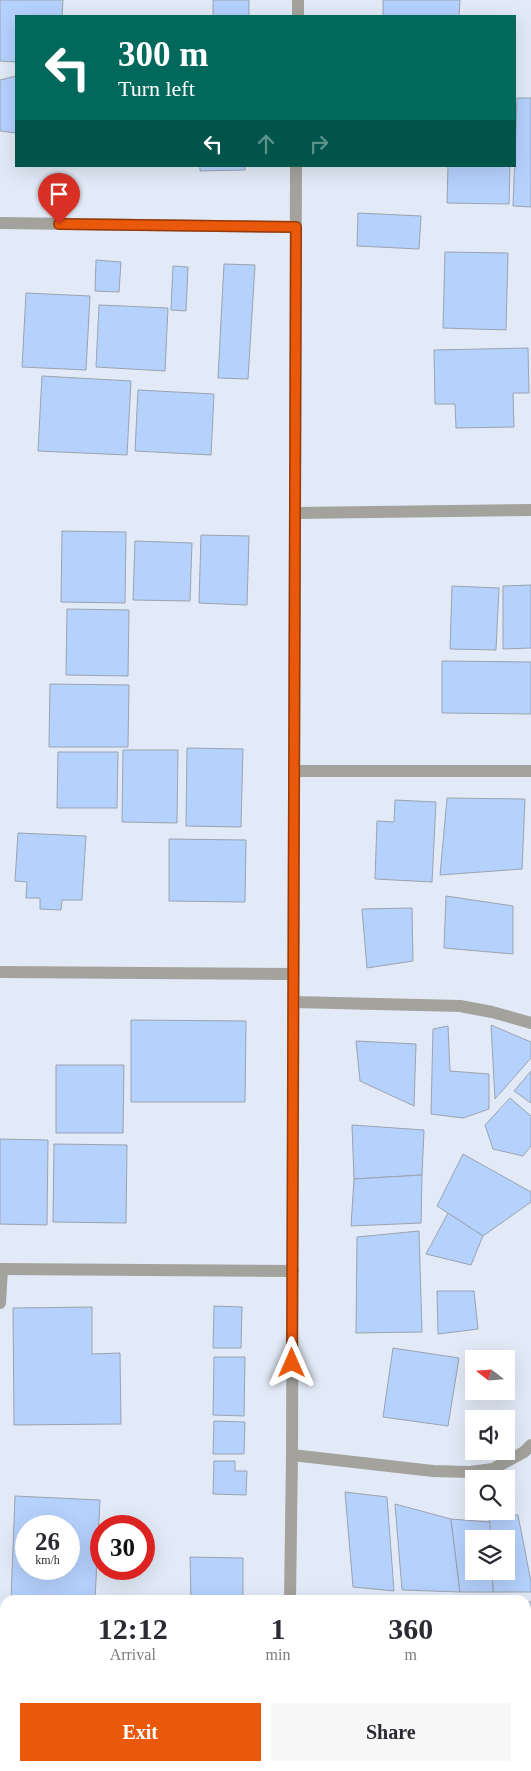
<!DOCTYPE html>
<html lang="en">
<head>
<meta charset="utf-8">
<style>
	:root { --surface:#fff; --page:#f7f7f7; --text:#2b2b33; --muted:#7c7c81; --accent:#ea580c }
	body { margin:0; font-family:Georgia,serif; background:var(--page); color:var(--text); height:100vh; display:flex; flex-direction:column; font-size:19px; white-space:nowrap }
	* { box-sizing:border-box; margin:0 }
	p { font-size:16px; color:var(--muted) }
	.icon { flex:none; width:28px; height:28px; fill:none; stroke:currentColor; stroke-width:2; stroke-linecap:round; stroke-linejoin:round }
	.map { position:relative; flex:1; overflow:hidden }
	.side { position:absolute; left:0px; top:1595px; width:531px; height:176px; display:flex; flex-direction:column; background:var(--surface); border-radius:15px 15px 0 0; box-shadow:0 5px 20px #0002 }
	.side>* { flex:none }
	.banner { position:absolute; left:15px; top:15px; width:501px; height:152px; border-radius:0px; box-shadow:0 5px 20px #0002; background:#00695c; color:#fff; overflow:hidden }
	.needle { width:32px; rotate:287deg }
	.tools { position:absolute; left:465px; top:1350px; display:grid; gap:10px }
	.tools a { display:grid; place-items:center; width:50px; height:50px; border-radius:0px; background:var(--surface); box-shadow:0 5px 20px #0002; font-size:25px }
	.speed { position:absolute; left:15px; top:1515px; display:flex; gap:10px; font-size:25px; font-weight:700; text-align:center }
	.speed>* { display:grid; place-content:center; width:65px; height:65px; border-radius:50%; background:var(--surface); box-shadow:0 5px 20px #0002; line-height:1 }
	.speed small { font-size:12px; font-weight:400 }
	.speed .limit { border:8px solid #d22; background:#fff; color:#111 }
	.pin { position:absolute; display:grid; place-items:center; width:42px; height:42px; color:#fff; margin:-51px -21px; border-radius:50% 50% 50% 0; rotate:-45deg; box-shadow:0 0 5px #0007 }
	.pin .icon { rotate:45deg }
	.me { position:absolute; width:55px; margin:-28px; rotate:0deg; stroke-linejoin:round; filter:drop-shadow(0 0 4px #0008) }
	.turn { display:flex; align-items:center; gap:18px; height:105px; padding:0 20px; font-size:22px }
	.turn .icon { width:65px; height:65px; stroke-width:2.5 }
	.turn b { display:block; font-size:35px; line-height:42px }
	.lanes { display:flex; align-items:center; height:48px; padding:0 20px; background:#0003; justify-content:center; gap:25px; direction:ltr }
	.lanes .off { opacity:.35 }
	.eta { display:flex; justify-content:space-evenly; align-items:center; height:85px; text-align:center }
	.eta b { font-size:30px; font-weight:700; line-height:35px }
	.button { display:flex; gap:10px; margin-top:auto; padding:10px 20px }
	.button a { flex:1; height:58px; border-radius:0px; background:var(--accent); color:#fff; font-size:20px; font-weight:700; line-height:58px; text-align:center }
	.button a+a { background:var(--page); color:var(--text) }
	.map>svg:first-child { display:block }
	.building { fill:#b5d1fd; stroke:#9ba3ae; fill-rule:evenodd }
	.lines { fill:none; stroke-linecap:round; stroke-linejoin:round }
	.lane { stroke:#a4a29c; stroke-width:11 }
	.street { stroke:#a4a29c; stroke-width:12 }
	.route-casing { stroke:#983908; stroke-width:12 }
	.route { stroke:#ea580c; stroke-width:9 }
</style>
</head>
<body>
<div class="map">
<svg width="531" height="1771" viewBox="0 0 531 1771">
	<rect width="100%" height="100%" fill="#e2eaf7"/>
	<g class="building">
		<path d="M0,0H63L62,16H16V62L0,61Z"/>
		<rect x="213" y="0" width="36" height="16"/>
		<path d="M383,0H460L459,16H383Z"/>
		<path d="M16,76V133L0,131V80Z"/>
		<path d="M517,98H531V207L513,206Z"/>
		<path d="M200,166H245V170L200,171Z"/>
		<path d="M448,166H510L509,204L447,203Z"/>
		<path d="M358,213L421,216L419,249L357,246Z"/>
		<path d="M445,252L508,253L506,330L443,328Z"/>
		<path d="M96,260L121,262L119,292L95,291Z"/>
		<path d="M224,264L255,265L248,379L218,378Z"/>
		<path d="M173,266L188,267L186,311L171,310Z"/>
		<path d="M26,293L90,296L86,370L22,367Z"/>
		<path d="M99,305L168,308L165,371L96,367Z"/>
		<path d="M528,348L529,393H513L514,427L456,428L455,404H435L434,350Z"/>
		<path d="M42,376L131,381L127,455L38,451Z"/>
		<path d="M138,390L214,394L211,455L135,451Z"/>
		<path d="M62,531L126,532L125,603L61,602Z"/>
		<path d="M201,535L249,536L247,605L199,603Z"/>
		<path d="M135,541L192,543L190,601L133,600Z"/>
		<path d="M531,585V648L503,649V586Z"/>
		<path d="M452,586L499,588L496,650L450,649Z"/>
		<path d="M67,609L129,610L128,676L66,675Z"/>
		<path d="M442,661L531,662V714L442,713Z"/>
		<path d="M50,684L129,685L128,747H49Z"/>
		<path d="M187,748L243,749L241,827L186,826Z"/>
		<path d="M123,750H178L177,823L122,822Z"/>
		<path d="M58,752H118L117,808H57Z"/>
		<path d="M447,798L525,799L522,869L440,875Z"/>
		<path d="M395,800L436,802L432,882L375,879L377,821L394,822Z"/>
		<path d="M18,833L86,836L82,900H62L61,910L40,909V898H26L27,882L15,881Z"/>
		<path d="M169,839L246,840L245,902L169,901Z"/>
		<path d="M446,896L513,906V954L444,948Z"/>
		<path d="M412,908L413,961L367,968L362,909Z"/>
		<path d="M131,1020L246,1021L245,1102H131Z"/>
		<path d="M491,1025L531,1042V1058L495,1099Z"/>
		<path d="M448,1026L450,1071L489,1074V1109L463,1118L431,1114L433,1029Z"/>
		<path d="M356,1041L416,1044L414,1106L360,1081Z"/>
		<path d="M56,1065H124L123,1133H56Z"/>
		<path d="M531,1071V1103L514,1091Z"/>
		<path d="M510,1098L531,1116V1146L523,1156L493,1149L485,1125Z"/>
		<path d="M352,1125L424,1130L422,1175L354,1179Z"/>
		<path d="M0,1139L48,1140L47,1225L0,1224Z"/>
		<path d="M54,1144L127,1145L126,1223L53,1222Z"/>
		<path d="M463,1154L531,1192V1202L483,1236L437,1206Z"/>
		<path d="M422,1175L421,1223L351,1226L354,1179Z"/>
		<path d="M448,1213L483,1236L471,1265L426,1254Z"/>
		<path d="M419,1231L422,1332L356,1333L357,1237Z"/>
		<path d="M437,1291H474L478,1329L438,1334Z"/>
		<path d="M214,1306L242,1307L241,1348H213Z"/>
		<path d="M92,1307V1354L120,1353L121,1424L14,1425L13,1308Z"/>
		<path d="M393,1348L459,1358L448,1426L383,1417Z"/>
		<path d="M214,1357H245L244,1416L213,1415Z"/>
		<path d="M214,1421L245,1422L244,1454H213Z"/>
		<path d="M214,1461H235V1471H247L246,1495L213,1494Z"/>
		<path d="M345,1492L387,1497L394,1591L353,1587Z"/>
		<path d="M15,1496L100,1500L95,1600H11ZM26,1526H69V1569H26Z"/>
		<path d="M395,1504L451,1519L460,1592L402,1590Z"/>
		<path d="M489,1513L518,1515L531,1582V1592H493L492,1571H506V1539H490Z"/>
		<path d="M451,1519L490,1522V1539H474V1571H492L493,1592H460Z"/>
		<path d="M190,1557L243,1558V1600H191Z"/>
		<path d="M353,1596L473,1597V1600H354Z"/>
		<path d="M526,1602H531V1715L526,1714Z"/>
	</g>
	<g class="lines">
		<g class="lane">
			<path d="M0,1733L5,1734"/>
			<path d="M110,1766L111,1771"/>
			<path d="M392,1766L440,1771"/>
		</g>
		<g class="street">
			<path d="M298,16V0"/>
			<path d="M0,223L296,227"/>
			<path d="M295,513L531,510"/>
			<path d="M294,771H531"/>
			<path d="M0,972L293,974"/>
			<path d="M294,1002L460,1006L492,1012L531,1023"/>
			<path d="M0,1269L293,1271"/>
			<path d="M0,1303L2,1269"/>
			<path d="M292,1455L433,1471L470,1472L493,1469L524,1452L531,1445"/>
			<path d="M290,1600L292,1455L296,166"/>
			<path d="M286,1771L287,1766"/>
		</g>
	</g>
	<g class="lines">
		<g class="route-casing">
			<path id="route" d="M59,224L296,227L292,1363"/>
		</g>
		<use href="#route" class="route"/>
	</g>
</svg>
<div class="tools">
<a><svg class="needle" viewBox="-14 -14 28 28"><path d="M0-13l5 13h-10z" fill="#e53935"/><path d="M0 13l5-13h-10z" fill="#7c7c81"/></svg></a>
<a><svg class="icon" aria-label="sound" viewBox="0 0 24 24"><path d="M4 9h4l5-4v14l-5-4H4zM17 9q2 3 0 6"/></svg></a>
<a><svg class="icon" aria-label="search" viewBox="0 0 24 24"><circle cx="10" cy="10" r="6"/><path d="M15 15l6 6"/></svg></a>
<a><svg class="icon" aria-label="layers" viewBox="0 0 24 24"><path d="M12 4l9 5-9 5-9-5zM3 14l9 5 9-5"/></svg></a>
</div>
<div class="speed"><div>26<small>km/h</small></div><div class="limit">30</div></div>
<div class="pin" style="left:59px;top:224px;background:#d93025"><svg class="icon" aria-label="arrive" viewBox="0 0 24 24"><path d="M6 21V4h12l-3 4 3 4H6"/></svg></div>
<svg class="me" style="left:292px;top:1363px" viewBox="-20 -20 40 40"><path d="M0-17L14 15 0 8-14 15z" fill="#ea580c" stroke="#fff" stroke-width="4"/></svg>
<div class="banner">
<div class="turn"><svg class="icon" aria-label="left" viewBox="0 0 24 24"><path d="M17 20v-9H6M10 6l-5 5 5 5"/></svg><div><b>300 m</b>Turn left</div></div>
<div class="lanes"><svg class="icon" aria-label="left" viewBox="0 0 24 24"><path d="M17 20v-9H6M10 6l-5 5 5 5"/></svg><svg class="icon off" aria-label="ahead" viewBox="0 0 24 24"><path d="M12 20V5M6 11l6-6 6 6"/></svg><svg class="icon off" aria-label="right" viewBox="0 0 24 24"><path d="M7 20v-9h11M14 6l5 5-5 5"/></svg></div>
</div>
<section class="side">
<div class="eta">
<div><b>12:12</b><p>Arrival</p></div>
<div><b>1</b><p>min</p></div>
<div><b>360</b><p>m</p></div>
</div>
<div class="button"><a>Exit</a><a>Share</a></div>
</section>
</div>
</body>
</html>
